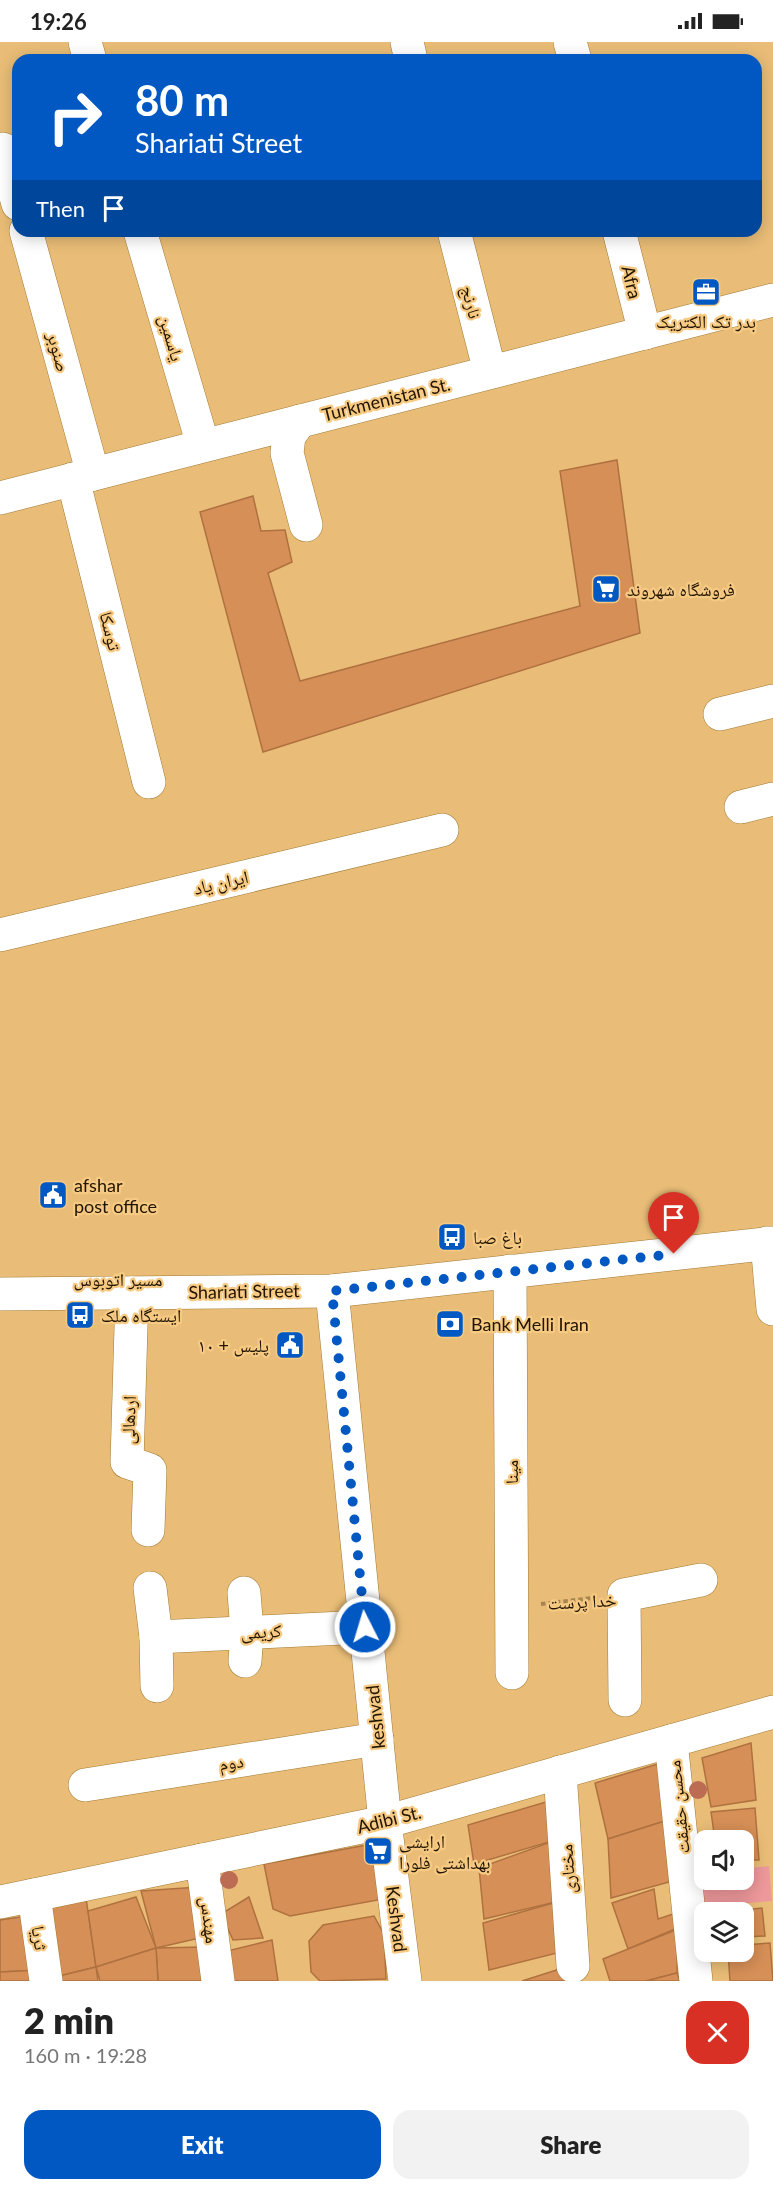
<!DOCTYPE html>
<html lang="en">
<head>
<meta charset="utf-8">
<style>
	:root { --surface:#fff; --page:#f2f2f2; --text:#222; --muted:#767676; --accent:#0158c2 }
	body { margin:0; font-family:Lato,"Noto Naskh Arabic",sans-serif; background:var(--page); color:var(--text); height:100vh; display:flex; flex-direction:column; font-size:22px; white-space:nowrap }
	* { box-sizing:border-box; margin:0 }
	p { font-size:20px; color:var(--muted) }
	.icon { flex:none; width:33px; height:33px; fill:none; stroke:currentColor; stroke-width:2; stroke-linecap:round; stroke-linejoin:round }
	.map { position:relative; height:1939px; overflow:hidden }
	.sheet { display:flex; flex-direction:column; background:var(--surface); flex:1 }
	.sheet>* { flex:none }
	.hud { position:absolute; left:12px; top:12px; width:750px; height:183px; border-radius:18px; box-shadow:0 3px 15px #0003; background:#0158c2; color:#fff; overflow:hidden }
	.fabs { position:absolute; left:694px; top:1788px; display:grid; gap:12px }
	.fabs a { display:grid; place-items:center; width:60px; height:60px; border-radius:12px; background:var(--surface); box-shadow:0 3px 15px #0003; font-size:30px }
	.pin { position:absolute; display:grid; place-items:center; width:51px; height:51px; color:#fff; margin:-62px -26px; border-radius:50% 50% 50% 0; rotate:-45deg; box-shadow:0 0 6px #0007 }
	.pin .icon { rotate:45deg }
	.me { position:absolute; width:66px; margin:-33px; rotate:355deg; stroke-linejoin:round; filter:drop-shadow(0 0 4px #0008) }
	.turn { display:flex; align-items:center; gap:21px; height:126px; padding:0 24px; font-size:27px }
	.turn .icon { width:78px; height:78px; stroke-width:2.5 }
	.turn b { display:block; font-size:42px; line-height:51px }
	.then { display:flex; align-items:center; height:57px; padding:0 24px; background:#0003; gap:12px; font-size:22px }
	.round { display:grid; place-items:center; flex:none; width:63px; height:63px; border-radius:18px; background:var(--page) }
	.head { display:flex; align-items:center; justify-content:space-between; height:102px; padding:0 24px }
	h1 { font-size:36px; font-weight:800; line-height:45px }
	.action { display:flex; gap:12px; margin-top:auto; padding:12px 24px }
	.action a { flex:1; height:69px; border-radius:18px; background:var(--accent); color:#fff; font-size:24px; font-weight:800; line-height:69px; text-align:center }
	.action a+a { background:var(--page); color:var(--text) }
	.status { display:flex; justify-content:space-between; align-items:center; height:42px; padding:0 30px; background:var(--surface); direction:ltr }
	.status svg { height:16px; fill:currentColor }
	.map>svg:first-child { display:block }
	.green { fill:#ed989a }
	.building { fill:#d68f57; stroke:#af713f; stroke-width:1.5 }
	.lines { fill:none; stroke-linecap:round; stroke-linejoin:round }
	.minor-casing { stroke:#a27931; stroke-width:34 }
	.major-casing { stroke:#a27931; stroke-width:34 }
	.path { stroke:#a78550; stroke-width:4; stroke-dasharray:4.5 3; stroke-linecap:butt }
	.minor { stroke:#fff; stroke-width:33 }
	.major { stroke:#fff; stroke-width:33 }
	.tree { fill:#bb6c53 }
	.route { stroke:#0158c2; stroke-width:10; stroke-dasharray:0 18 }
	.labels { text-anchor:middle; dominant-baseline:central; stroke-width:4.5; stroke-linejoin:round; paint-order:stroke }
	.street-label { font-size:18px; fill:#211401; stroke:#f7ca83 }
	.poi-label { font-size:18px; fill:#211401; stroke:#f7ca83; text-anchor:start }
</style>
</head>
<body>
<div class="status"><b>19:26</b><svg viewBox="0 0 49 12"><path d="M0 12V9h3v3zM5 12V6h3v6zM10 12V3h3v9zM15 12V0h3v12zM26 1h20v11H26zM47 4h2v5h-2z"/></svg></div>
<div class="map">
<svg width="773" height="1939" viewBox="0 0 773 1939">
	<rect width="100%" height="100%" fill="#e9bd77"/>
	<path class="green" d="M769,1824L772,1859L700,1865L696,1831L705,1830V1838H744V1827Z"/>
	<g class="building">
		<path d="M617,418L640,591L263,710L200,470L253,454L261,489L285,488L292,520L268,531L300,639L580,564L560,429Z"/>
		<path d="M751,1701L756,1758L711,1765L702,1716Z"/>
		<path d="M661,1721L671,1777L608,1797L595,1741Z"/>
		<path d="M556,1757L559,1797L474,1822L468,1783Z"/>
		<path d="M755,1766L759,1818H744V1798H715L711,1770Z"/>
		<path d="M671,1777L680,1837L611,1856L608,1797Z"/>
		<path d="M559,1797L560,1859L484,1877L479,1826Z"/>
		<path d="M383,1800L389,1856L290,1874L273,1867L264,1822Z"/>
		<path d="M199,1845L204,1895L156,1906L141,1849Z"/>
		<path d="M654,1847L658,1877L679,1870L682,1884L628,1907L612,1861Z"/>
		<path d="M85,1849L96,1925L55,1935L43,1856Z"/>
		<path d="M136,1855L156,1906L96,1925L88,1869Z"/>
		<path d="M249,1855L263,1896L233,1898L221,1872Z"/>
		<path d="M560,1859L569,1908L489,1928L483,1881Z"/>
		<path d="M762,1866L765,1894L744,1895V1870H725Z"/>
		<path d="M33,1873L40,1928L0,1930V1878Z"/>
		<path d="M374,1874L384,1892L386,1937L320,1939L311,1930L309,1899L323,1883Z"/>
		<path d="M678,1887L677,1931L646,1939H610L603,1917Z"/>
		<path d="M272,1898L278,1939H225L223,1910Z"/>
		<path d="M770,1901L773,1939H730L728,1910H744V1903Z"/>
		<path d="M202,1905L209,1939H158L156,1906Z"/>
		<path d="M156,1906L158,1939H100L96,1925Z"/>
		<path d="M96,1925L98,1939H56L55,1935Z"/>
		<path d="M563,1926L566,1939H522Z"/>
		<path d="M40,1928L42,1939H0V1930Z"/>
		<path d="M677,1931L680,1939H646Z"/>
	</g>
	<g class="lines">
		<g class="minor-casing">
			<g id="minor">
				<path d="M85,0L90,18"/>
				<path d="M407,0L411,18"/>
				<path d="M570,0L575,18"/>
				<path d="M3,107L18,162"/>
				<path d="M26,189L93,432"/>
				<path d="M140,189L203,403"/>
				<path d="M454,189L490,330"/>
				<path d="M619,189L645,291"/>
				<path d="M300,379L289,394L287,411L306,483"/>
				<path d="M73,437L149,740"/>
				<path d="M0,456L773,258"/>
				<path d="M720,672L773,659"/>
				<path d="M741,765L773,757"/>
				<path d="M0,893L442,788"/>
				<path d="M767,1201L773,1267"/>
				<path d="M510,1229L512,1631"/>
				<path d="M332,1249L385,1780L405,1939"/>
				<path d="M132,1251L127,1420L150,1428L148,1488"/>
				<path d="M150,1546L156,1595L157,1644"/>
				<path d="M244,1551L247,1589L245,1619"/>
				<path d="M156,1595L365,1585"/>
				<path d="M625,1658L624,1553L701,1538"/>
				<path d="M671,1699L696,1939"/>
				<path d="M560,1730L573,1924"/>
				<path d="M85,1743L377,1697"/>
				<path d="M202,1818L218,1939"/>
				<path d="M34,1853L46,1939"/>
				<path d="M0,1860L385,1780L773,1670"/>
			</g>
		</g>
		<g class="major-casing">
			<path id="major" d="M0,1252L332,1249L773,1201"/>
		</g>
		<path class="path" d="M541,1562L593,1556"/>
		<use href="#minor" class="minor"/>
		<use href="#major" class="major"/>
	</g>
	<g class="tree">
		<circle cx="698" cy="1748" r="9"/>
		<circle cx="229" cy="1838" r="9"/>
	</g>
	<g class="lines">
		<path class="route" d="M365,1585L332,1249L674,1212"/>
	</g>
	<defs>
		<g id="office-square" transform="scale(1.5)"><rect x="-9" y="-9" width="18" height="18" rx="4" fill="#0158c2" stroke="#f7ca83"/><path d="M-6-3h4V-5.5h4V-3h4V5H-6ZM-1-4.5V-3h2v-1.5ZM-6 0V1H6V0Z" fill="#fff"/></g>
		<g id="supermarket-square" transform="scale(1.5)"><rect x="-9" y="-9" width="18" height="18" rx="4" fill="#0158c2" stroke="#f7ca83"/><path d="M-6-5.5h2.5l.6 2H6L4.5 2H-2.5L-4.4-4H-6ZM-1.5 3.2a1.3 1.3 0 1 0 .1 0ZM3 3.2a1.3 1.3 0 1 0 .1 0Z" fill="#fff"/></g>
		<g id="civic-square" transform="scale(1.5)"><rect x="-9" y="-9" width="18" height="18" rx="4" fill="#0158c2" stroke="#f7ca83"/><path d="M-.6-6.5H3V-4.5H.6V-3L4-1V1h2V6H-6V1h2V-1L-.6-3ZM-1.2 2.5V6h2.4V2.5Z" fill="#fff"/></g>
		<g id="bus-square" transform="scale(1.5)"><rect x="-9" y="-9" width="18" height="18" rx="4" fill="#0158c2" stroke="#f7ca83"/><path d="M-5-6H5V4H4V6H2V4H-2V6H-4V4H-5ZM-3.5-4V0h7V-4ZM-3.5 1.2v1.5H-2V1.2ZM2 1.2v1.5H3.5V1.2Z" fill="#fff"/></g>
		<g id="bank-square" transform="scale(1.5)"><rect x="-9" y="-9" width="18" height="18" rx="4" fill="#0158c2" stroke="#f7ca83"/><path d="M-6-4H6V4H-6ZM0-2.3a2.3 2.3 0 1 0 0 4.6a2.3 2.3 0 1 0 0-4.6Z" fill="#fff"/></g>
	</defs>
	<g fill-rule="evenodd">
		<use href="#office-square" x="706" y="250"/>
		<use href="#supermarket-square" x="606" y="547"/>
		<use href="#civic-square" x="53" y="1153"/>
		<use href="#bus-square" x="452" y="1195"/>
		<use href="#bus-square" x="80" y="1273"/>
		<use href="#bank-square" x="450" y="1282"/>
		<use href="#civic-square" x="290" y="1303"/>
		<use href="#supermarket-square" x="378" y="1809"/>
	</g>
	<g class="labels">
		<g class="street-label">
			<text transform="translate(632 240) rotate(76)">Afra</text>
			<text transform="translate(472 260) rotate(76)">نارنج</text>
			<text transform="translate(172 296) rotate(74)">یاسمین</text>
			<text transform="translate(59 310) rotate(75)">صنوبر</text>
			<text transform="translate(386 357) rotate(-14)">Turkmenistan St.</text>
			<text transform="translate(111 589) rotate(76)">توسکا</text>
			<text transform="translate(221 840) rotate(-13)">ایران یاد</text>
			<text x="118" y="1237">مسیر اتوبوس</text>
			<text transform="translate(244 1249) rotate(-1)">Shariati Street</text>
			<text transform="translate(128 1378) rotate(-88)">اردهالی</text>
			<text transform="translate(511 1430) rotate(-90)">مینا</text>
			<text transform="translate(582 1559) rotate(-3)">خدا پرست</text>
			<text transform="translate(261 1589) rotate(-3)">کریمی</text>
			<text transform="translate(375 1675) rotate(-96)">keshvad</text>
			<text transform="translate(231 1720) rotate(-9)">دوم</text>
			<text transform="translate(678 1765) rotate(-96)">محسن حقیقت</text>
			<text transform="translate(389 1777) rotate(-14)">Adibi St.</text>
			<text transform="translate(567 1827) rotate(-94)">مختاری</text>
			<text transform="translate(397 1877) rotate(83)">Keshvad</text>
			<text transform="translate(210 1878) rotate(83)">مهندس</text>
			<text transform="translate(40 1896) rotate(82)">ثریا</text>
		</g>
		<g class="poi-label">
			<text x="706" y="279" text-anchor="middle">بدر تک الکتریک</text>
			<text x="627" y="547">فروشگاه شهروند</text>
			<text x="74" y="1143">afshar<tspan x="74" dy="21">post office</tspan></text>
			<text x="473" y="1195">باغ صبا</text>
			<text x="101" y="1273">ایستگاه ملک</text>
			<text x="471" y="1282">Bank Melli Iran</text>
			<text x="269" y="1303" text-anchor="end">پلیس + ۱۰</text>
			<text x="399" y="1799">ارایشی<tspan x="399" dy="21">بهداشتی فلورا</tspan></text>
		</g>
	</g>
</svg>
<div class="fabs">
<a><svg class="icon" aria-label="sound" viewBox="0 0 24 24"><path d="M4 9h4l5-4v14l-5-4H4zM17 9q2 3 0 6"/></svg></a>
<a><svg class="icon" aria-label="layers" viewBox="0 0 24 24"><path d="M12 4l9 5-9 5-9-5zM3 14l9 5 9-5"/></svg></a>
</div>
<div class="pin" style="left:674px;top:1212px;background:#d93025"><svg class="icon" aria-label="arrive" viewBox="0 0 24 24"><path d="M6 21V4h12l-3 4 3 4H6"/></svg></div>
<svg class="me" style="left:365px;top:1585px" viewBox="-20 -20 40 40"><circle r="17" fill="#0158c2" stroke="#fff" stroke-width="3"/><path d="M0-11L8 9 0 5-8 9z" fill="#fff"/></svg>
<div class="hud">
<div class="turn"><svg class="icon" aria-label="right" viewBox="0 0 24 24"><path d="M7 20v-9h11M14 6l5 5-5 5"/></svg><div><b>80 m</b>Shariati Street</div></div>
<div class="then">Then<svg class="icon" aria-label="arrive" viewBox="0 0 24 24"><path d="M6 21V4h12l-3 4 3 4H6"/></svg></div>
</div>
</div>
<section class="sheet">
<div class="head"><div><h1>2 min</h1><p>160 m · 19:28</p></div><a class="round" style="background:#d93025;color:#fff"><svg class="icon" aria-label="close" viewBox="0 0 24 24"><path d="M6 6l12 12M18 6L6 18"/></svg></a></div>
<div class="action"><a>Exit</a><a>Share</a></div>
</section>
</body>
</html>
